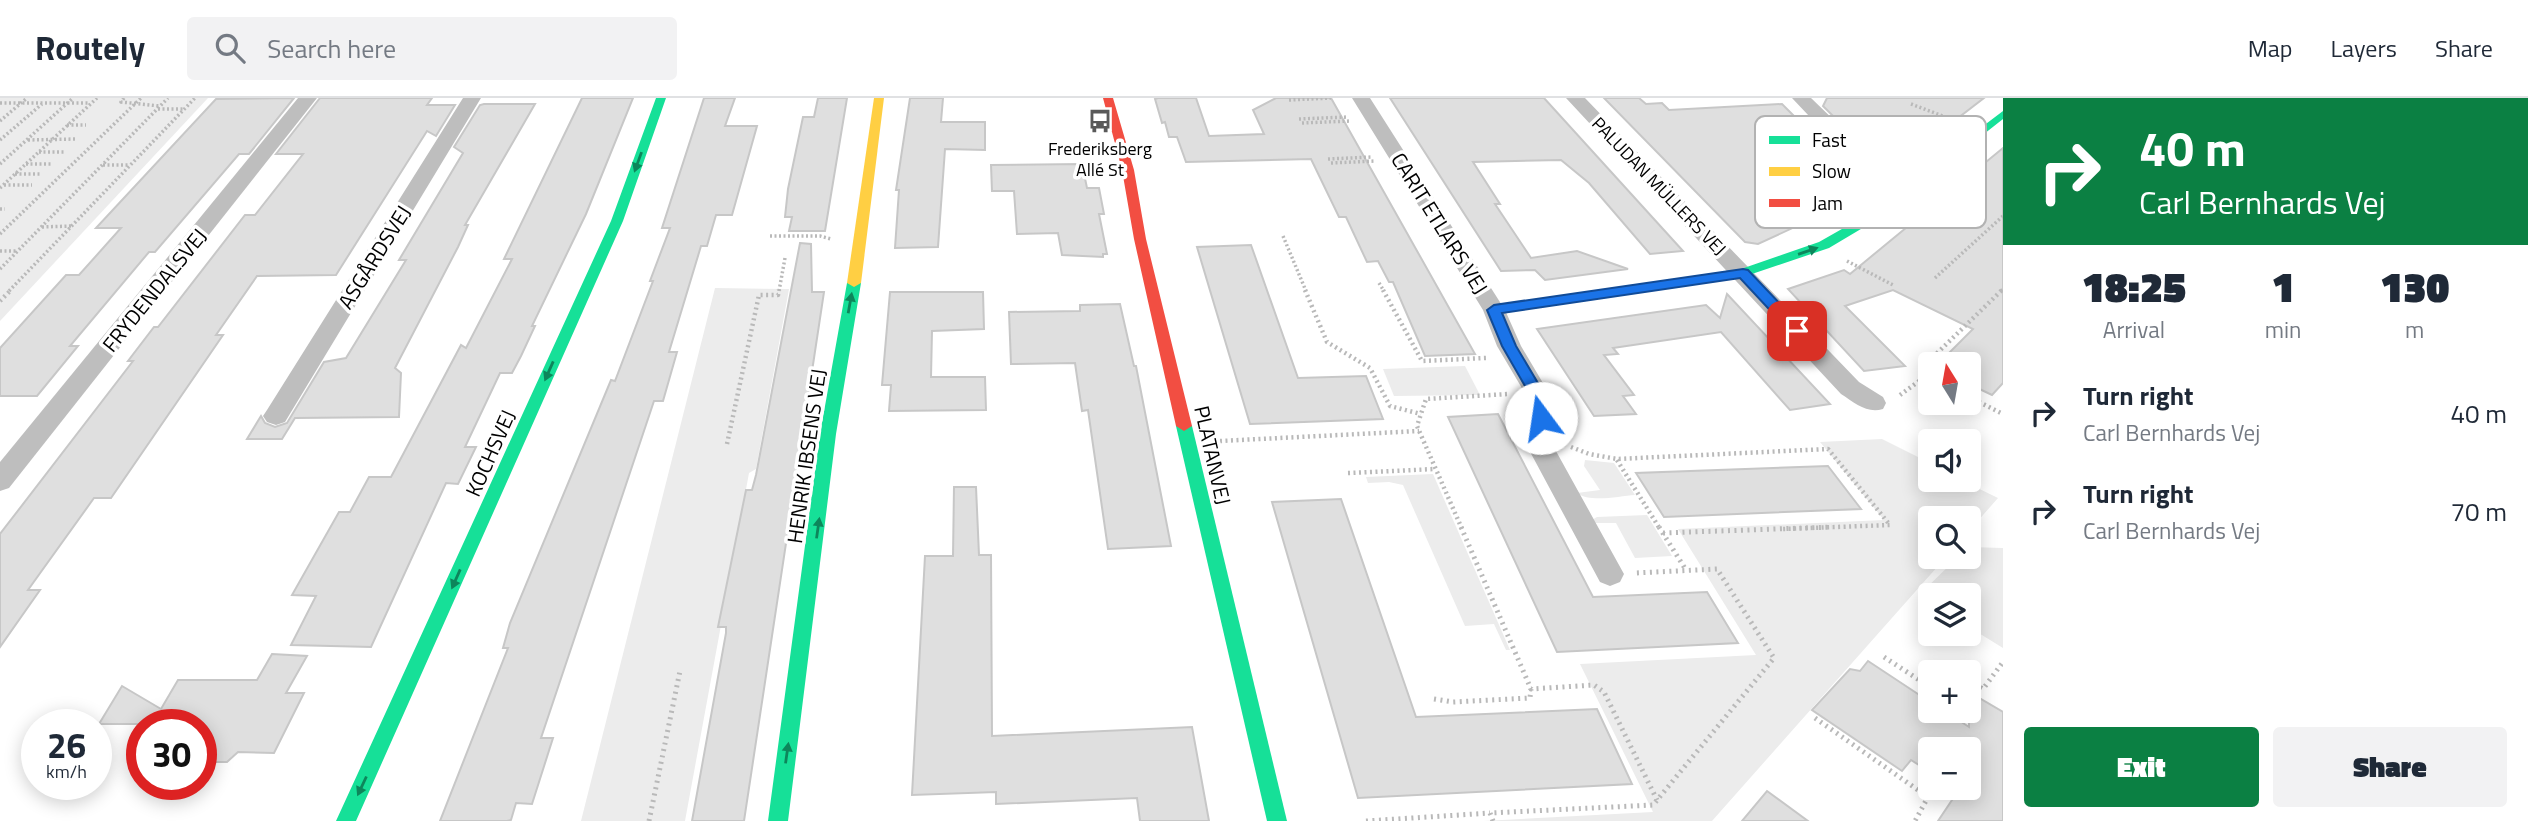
<!DOCTYPE html>
<html lang="en">
<head>
<meta charset="utf-8">
<style>
	:root { --surface:#fff; --page:#f2f2f3; --text:#1f2937; --muted:#747a83; --line:#e0e1e3; --accent:#0b8043 }
	body { margin:0; font-family:"Titillium Web",sans-serif; background:var(--page); color:var(--text); height:100vh; display:flex; flex-direction:column; font-size:26px; white-space:nowrap }
	* { box-sizing:border-box; margin:0 }
	p { font-size:23px; color:var(--muted) }
	.icon { flex:none; width:38px; height:38px; fill:none; stroke:currentColor; stroke-width:2; stroke-linecap:round; stroke-linejoin:round }
	.map { position:relative; flex:1; overflow:hidden }
	.sheet { display:flex; flex-direction:column; background:var(--surface); width:525px }
	.sheet>* { flex:none }
	.hud { background:#0b8043; color:#fff; overflow:hidden }
	.needle { width:46px; rotate:349deg }
	.buttons { position:absolute; left:1918px; top:254px; display:grid; gap:14px }
	.buttons a { display:grid; place-items:center; width:63px; height:63px; border-radius:7px; background:var(--surface); box-shadow:0 4px 18px #0003; font-size:35px }
	.speed { position:absolute; left:21px; top:611px; display:flex; gap:14px; font-size:35px; font-weight:700; text-align:center }
	.speed>* { display:grid; place-content:center; width:91px; height:91px; border-radius:50%; background:var(--surface); box-shadow:0 4px 18px #0003; line-height:1 }
	.speed small { font-size:18px; font-weight:400 }
	.speed .limit { border:10px solid #d22; background:#fff; color:#111 }
	.pin { position:absolute; display:grid; place-items:center; width:60px; height:60px; color:#fff; margin:-30px; border-radius:14px; box-shadow:0 4px 10px #0006 }
	.me { position:absolute; width:77px; margin:-38px; rotate:346deg; stroke-linejoin:round; filter:drop-shadow(0 0 5px #0008) }
	.turn { display:flex; align-items:center; gap:24px; height:147px; padding:0 21px; font-size:32px }
	.turn .icon { width:91px; height:91px; stroke-width:2.5 }
	.turn b { display:block; font-size:49px; line-height:60px }
	.eta { display:flex; justify-content:space-evenly; align-items:center; height:119px; text-align:center }
	.eta b { font-size:42px; font-weight:800; line-height:49px }
	.action { display:flex; gap:14px; margin-top:auto; padding:14px 21px }
	.action a { flex:1; height:80px; border-radius:7px; background:var(--accent); color:#fff; font-size:28px; font-weight:800; line-height:80px; text-align:center }
	.action a+a { background:var(--page); color:var(--text) }
	ul { padding:0; list-style:none }
	li { display:flex; align-items:center; gap:21px; height:98px; padding:0 21px }
	li div { flex:1 }
	li b { display:block; font-size:26px }
	li em { font-style:normal }
	header { display:flex; align-items:center; gap:42px; box-sizing:border-box; height:98px; padding:0 35px; background:var(--surface); border-bottom:2px solid var(--line) }
	header strong { font-size:33px }
	nav { display:flex; gap:38px; margin-inline-start:auto; font-size:24px }
	.search { width:490px; height:63px; background:var(--page); display:flex; align-items:center; gap:18px; box-sizing:border-box; padding:0 24px; border-radius:7px; color:var(--muted); font-size:26px }
	main { display:flex; flex:1; min-height:0 }
	.map>svg:first-child { display:block }
	.green { fill:#ececec }
	.building { fill:#dfdfdf; stroke:#c7c7c7; stroke-width:2 }
	.lines { fill:none; stroke-linecap:round; stroke-linejoin:round }
	.path-far2 { stroke:#b9b9b9; stroke-width:3.5; stroke-dasharray:2 2.5; stroke-linecap:butt }
	.path-far1 { stroke:#b9b9b9; stroke-width:4.5; stroke-dasharray:2 3.5; stroke-linecap:butt }
	.path { stroke:#b9b9b9; stroke-width:5; stroke-dasharray:2 4.5; stroke-linecap:butt }
	.street { fill:#bebebe; fill-rule:evenodd }
	.fast { fill:#16e098; fill-rule:evenodd }
	.slow { fill:#ffcf43; fill-rule:evenodd }
	.jam { fill:#f24e42; fill-rule:evenodd }
	.oneway { fill:#0d865b }
	.route { fill:#1a73e8; stroke:#114b97; stroke-width:2 }
	.labels { text-anchor:middle; dominant-baseline:central; stroke-width:7; stroke-linejoin:round; paint-order:stroke }
	.far-poi-label { font-size:18px; fill:#000; stroke:#fff }
	.far-street-label { font-size:18px; fill:#000; stroke:#fff }
	.street-label { font-size:21px; fill:#000; stroke:#fff }
	.key { fill:#fff; stroke:#b2b2b2; stroke-width:2 }
	.key-label { font-size:19px; fill:#000 }
</style>
</head>
<body>
<header>
<strong>Routely</strong>
<div class="search"><svg class="icon" aria-label="search" viewBox="0 0 24 24"><circle cx="10" cy="10" r="6"/><path d="M15 15l6 6"/></svg>Search here</div>
<nav><a>Map</a><a>Layers</a><a>Share</a></nav>
</header>
<main>
<div class="map">
<svg width="2003" height="723" viewBox="0 0 2003 723">
	<rect width="100%" height="100%" fill="#fff"/>
	<g class="green">
		<path d="M0,0H208L0,223Z"/>
		<path d="M715,190L789,191L756,371L749,375L685,723H581Z"/>
		<path d="M1465,268L1480,297L1394,298L1383,271Z"/>
		<path d="M1882,341L1930,365V382H1961L1998,400L1969,433V420H1930V458L1946,459L1712,723H1483L1653,714L1580,566L1756,557L1678,431L1884,422L1820,344Z"/>
		<path d="M1585,362L1614,365L1635,397C1619,398 1590,405 1577,395L1600,392L1584,368Z"/>
		<path d="M1433,376L1510,552H1506L1494,526L1465,528L1403,387L1389,384L1368,385L1366,379Z"/>
		<path d="M1647,417L1672,458L1635,460L1616,425H1593L1592,422L1597,419Z"/>
		<path d="M1969,449L2003,450V550L1969,529V497H1930V506L1918,498L1958,459L1969,458Z"/>
	</g>
	<g class="building">
		<path d="M294,0L249,56H239L155,154H149L70,248H78L37,298H0V250L66,177H79L121,130H96L216,1Z"/>
		<path d="M320,0H432L427,7H455L436,38L427,33L336,177L257,178L216,237H223L111,400H94L28,492H40L0,549V436L133,263H128L154,229H158L245,117H255L303,56H276Z"/>
		<path d="M582,0H633L586,116L532,228H535L521,258L512,275H500L465,349H476L458,386L446,385L371,549L291,547L316,498L292,497L339,414H350L369,379H391L461,247L466,250L512,161H504Z"/>
		<path d="M704,0H735L725,28H757L732,117H716L707,148H701L669,254H677L663,303H654L541,640H553L532,706L516,705L511,722L507,723H440L508,550H503L510,525L611,282L615,283L653,183H650L670,130H662Z"/>
		<path d="M818,0H847L825,133H789L792,119H785L788,91L803,19H814Z"/>
		<path d="M910,0H943L941,24H985V52L945,51L938,149L895,150L899,92H896Z"/>
		<path d="M1158,0H1196L1209,38L1264,36L1253,12L1276,0H1331L1475,256L1425,258L1393,184H1389L1378,163L1367,164L1346,119H1339L1311,61L1186,64L1177,39H1169L1165,24L1162,25L1155,1Z"/>
		<path d="M1390,0H1544L1683,153L1650,156L1589,85L1561,62L1473,64L1500,106H1495L1531,160L1577,153L1628,171L1545,182L1535,172L1501,173Z"/>
		<path d="M1604,0H1639L1646,6L1662,5L1669,12L1782,6L1808,32L1812,25L1825,38L1898,66L1849,104L1758,146L1745,144Z"/>
		<path d="M1827,0H1984L1915,53L1841,26L1823,8Z"/>
		<path d="M484,6H535L465,127H468L458,149L395,270L401,275L399,319L295,320L282,341H247L261,318L265,325L275,329L287,325L324,264L346,260L406,162H399L463,55L454,49L480,7Z"/>
		<path d="M2003,50V285L1992,297L1969,286V266H1938L1973,231L1893,192L1845,208L1905,268L1864,273L1788,191L1844,172L1850,176Z"/>
		<path d="M1082,66L1087,90H1099L1104,116H1099L1107,156H1103V159L1062,157L1058,135L1017,136L1014,93H992L991,67Z"/>
		<path d="M800,145L811,146L812,194H824L744,723H692L726,535V529H718L746,392H752L756,377Z"/>
		<path d="M1251,147L1298,280L1366,278L1383,321L1250,326L1197,149Z"/>
		<path d="M890,194H983L984,231L932,233L931,279H985L986,312L889,313L891,287H882Z"/>
		<path d="M1727,196L1830,306L1790,312L1721,234L1613,250L1618,256L1604,257L1634,297L1623,298L1636,316L1594,318L1537,231L1706,207L1720,220Z"/>
		<path d="M1120,206L1134,268H1136L1171,448L1108,451L1088,312L1082,313L1075,265L1011,266L1009,214L1080,213V207Z"/>
		<path d="M1498,316L1593,499L1707,494L1738,545L1557,554L1448,319Z"/>
		<path d="M1828,368L1861,411L1664,419L1636,375Z"/>
		<path d="M954,389H976L979,457H991L992,638L1192,629L1209,723H1140L1137,700L996,706V694L912,697L925,458H953Z"/>
		<path d="M1341,401L1416,619L1597,611L1632,686L1358,700L1272,404Z"/>
		<path d="M272,556L307,558L286,595H304L274,655L238,654L227,664H216L201,652V626H99L122,588L161,611L178,582H257Z"/>
		<path d="M1868,563L1930,604V612H1943L1969,629V594L2003,614V723H1938L1958,693L1953,690H1969V651H1930V674L1911,662L1902,673L1812,612L1850,571L1860,573Z"/>
		<path d="M1767,693L1808,723H1742Z"/>
	</g>
	<g class="lines">
		<g class="path-far2">
			<path d="M124,0L121,4L160,8"/>
			<path d="M1289,2L1331,0"/>
			<path d="M0,5H90"/>
			<path d="M1911,6L1956,23"/>
			<path d="M158,11H183"/>
			<path d="M1299,21L1347,19"/>
			<path d="M1906,22L1937,34"/>
			<path d="M0,23L27,0"/>
			<path d="M1302,25L1350,23"/>
			<path d="M67,27H86"/>
			<path d="M0,42L42,6"/>
			<path d="M28,42L76,41"/>
			<path d="M39,54H66"/>
			<path d="M1328,61L1372,59"/>
			<path d="M1832,64L1876,84"/>
			<path d="M1331,65L1375,63"/>
			<path d="M0,66L73,0"/>
			<path d="M26,66H53"/>
			<path d="M103,67H130"/>
			<path d="M15,76H40"/>
			<path d="M4,87H32"/>
			<path d="M0,90L97,0"/>
			<path d="M0,111H5"/>
			<path d="M42,129L71,128"/>
			<path d="M0,136L141,0"/>
			<path d="M770,138H820L831,141"/>
			<path d="M1283,138L1306,193"/>
			<path d="M0,153H17"/>
			<path d="M1847,163L1893,187"/>
			<path d="M0,171L168,0"/>
			<path d="M1935,180L2003,118"/>
			<path d="M1379,185L1384,193"/>
			<path d="M9,193L195,0"/>
			<path d="M779,193L785,160"/>
			<path d="M2001,193L2003,191"/>
		</g>
		<g class="path-far1">
			<path d="M1305,192L1327,244L1370,270L1390,308L1421,316"/>
			<path d="M1383,192L1422,263L1486,260"/>
			<path d="M0,203L11,192"/>
			<path d="M1929,263L2002,192"/>
			<path d="M1900,297L1926,278L1930,280"/>
			<path d="M1969,299L2003,316"/>
			<path d="M1220,343L1419,333"/>
			<path d="M727,346L759,197H778L779,192"/>
			<path d="M1571,349L1589,356L1617,361L1828,351L1890,427L1782,431"/>
			<path d="M1617,362L1660,431"/>
			<path d="M1348,375L1435,371"/>
			<path d="M1462,431L1417,328L1426,301L1508,296"/>
		</g>
		<g class="path">
			<path d="M1461,429L1531,591L1594,587L1604,594L1657,702"/>
			<path d="M1659,429L1686,472"/>
			<path d="M1663,435L1832,429"/>
			<path d="M1884,559L1930,589"/>
			<path d="M1969,583L1983,591L2003,564"/>
			<path d="M1434,601L1453,604L1530,600L1531,591"/>
			<path d="M1815,620L1928,699L1915,723"/>
			<path d="M649,723L680,573"/>
			<path d="M1366,723L1490,715"/>
			<path d="M1493,723L1490,715L1653,707L1774,560L1717,471L1635,475"/>
		</g>
		<g class="street">
			<path d="M298,0H317L9,390L0,393V364Z"/>
			<path d="M463,0H481L285,324L276,327L267,324L263,318L267,312Z"/>
			<path d="M1352,0H1370L1505,212L1521,248L1553,302L1554,316L1546,335L1624,476L1620,484L1610,488L1600,484L1520,335L1529,316V302L1497,248L1483,212Z"/>
			<path d="M1566,0H1585L1859,284L1883,299L1886,305L1883,311C1867,316 1855,305 1841,296Z"/>
			<path d="M1792,0H1811L1840,28L1941,66L1944,70L1941,74H1927L1826,36Z"/>
		</g>
		<g class="fast">
			<path d="M656,0H666L623,123L356,723H336L611,123Z"/>
			<path d="M2003,13V21L1871,125L1829,150L1743,179L1494,216L1487,212L1494,208L1741,171L1819,144L1863,119Z"/>
			<path d="M854,181L861,185L836,336L788,723H768L820,336L847,185Z"/>
			<path d="M1184,323L1192,328L1287,723H1267L1176,328Z"/>
		</g>
		<path class="slow" d="M874,0H884L861,185L854,189L847,185Z"/>
		<path class="jam" d="M1103,0H1113L1134,72L1146,141L1192,328L1184,333L1176,328L1134,141L1122,72Z"/>
	</g>
	<defs><path id="oneway-solid" d="M-6-.8H1V-3.2L6.5 0L1 3.2V.8H-6Z" transform="scale(1.75)"/></defs>
	<g class="oneway">
		<use href="#oneway-solid" transform="translate(638 64) rotate(110)"/>
		<use href="#oneway-solid" transform="translate(1808 153) rotate(-19)"/>
		<use href="#oneway-solid" transform="translate(850 205) rotate(-80)"/>
		<use href="#oneway-solid" transform="translate(549 273) rotate(114)"/>
		<use href="#oneway-solid" transform="translate(818 430) rotate(-82)"/>
		<use href="#oneway-solid" transform="translate(456 481) rotate(114)"/>
		<use href="#oneway-solid" transform="translate(787 655) rotate(-82)"/>
		<use href="#oneway-solid" transform="translate(362 688) rotate(115)"/>
	</g>
	<path class="route" d="M1743,171L1748,172L1802,229V236H1792L1740,180L1502,215L1516,248L1548,302L1551,311L1549,320L1541,326L1534,320L1536,311L1533,302L1502,248L1487,212L1494,207Z"/>
	<defs>
		<g id="bus-bare" transform="scale(1.89)"><path d="M-5-6H5V4H4V6H2V4H-2V6H-4V4H-5ZM-3.5-4V0h7V-4ZM-3.5 1.2v1.5H-2V1.2ZM2 1.2v1.5H3.5V1.2Z" fill="#595959" stroke="#fff" stroke-width="2.5" paint-order="stroke"/></g>
	</defs>
	<g fill-rule="evenodd">
		<use href="#bus-bare" x="1100" y="23"/>
	</g>
	<g class="labels">
		<g class="far-poi-label">
			<text x="1100" y="50">Frederiksberg<tspan x="1100" dy="21">Allé St</tspan></text>
		</g>
		<g class="far-street-label">
			<text transform="translate(1659 88) rotate(46)">PALUDAN MÜLLERS VEJ</text>
		</g>
		<g class="street-label">
			<text transform="translate(1440 125) rotate(58)">CARIT ETLARS VEJ</text>
			<text transform="translate(374 159) rotate(-58)">ASGÅRDSVEJ</text>
			<text transform="translate(154 192) rotate(-51)">FRYDENDALSVEJ</text>
			<text transform="translate(490 355) rotate(-66)">KOCHSVEJ</text>
			<text transform="translate(1213 357) rotate(77)">PLATANVEJ</text>
			<text transform="translate(806 358) rotate(-82)">HENRIK IBSENS VEJ</text>
		</g>
	</g>
	<rect x="1755" y="18" width="231" height="112" rx="10" class="key"/>
	<rect x="1769" y="38" width="31" height="8" fill="#16e098"/>
	<rect x="1769" y="69" width="31" height="9" fill="#ffcf43"/>
	<rect x="1769" y="101" width="31" height="8" fill="#f24e42"/>
	<g class="key-label">
		<text x="1812" y="49">Fast</text>
		<text x="1812" y="80">Slow</text>
		<text x="1812" y="112">Jam</text>
	</g>
</svg>
<div class="buttons">
<a><svg class="needle" viewBox="-14 -14 28 28"><path d="M0-13l5 13h-10z" fill="#e53935"/><path d="M0 13l5-13h-10z" fill="#747a83"/></svg></a>
<a><svg class="icon" aria-label="sound" viewBox="0 0 24 24"><path d="M4 9h4l5-4v14l-5-4H4zM17 9q2 3 0 6"/></svg></a>
<a><svg class="icon" aria-label="search" viewBox="0 0 24 24"><circle cx="10" cy="10" r="6"/><path d="M15 15l6 6"/></svg></a>
<a><svg class="icon" aria-label="layers" viewBox="0 0 24 24"><path d="M12 4l9 5-9 5-9-5zM3 14l9 5 9-5"/></svg></a>
<a>+</a>
<a>−</a>
</div>
<div class="speed"><div>26<small>km/h</small></div><div class="limit">30</div></div>
<div class="pin" style="left:1797px;top:233px;background:#d93025"><svg class="icon" aria-label="arrive" viewBox="0 0 24 24"><path d="M6 21V4h12l-3 4 3 4H6"/></svg></div>
<svg class="me" style="left:1541px;top:320px" viewBox="-20 -20 40 40"><circle r="19" fill="#fff"/><path d="M0-13L10 11 0 6-10 11z" fill="#1a73e8"/></svg>
</div>
<section class="sheet">
<div class="hud">
<div class="turn"><svg class="icon" aria-label="right" viewBox="0 0 24 24"><path d="M7 20v-9h11M14 6l5 5-5 5"/></svg><div><b>40 m</b>Carl Bernhards Vej</div></div>
</div>
<div class="eta">
<div><b>18:25</b><p>Arrival</p></div>
<div><b>1</b><p>min</p></div>
<div><b>130</b><p>m</p></div>
</div>
<ul>
<li><svg class="icon" aria-label="right" viewBox="0 0 24 24"><path d="M7 20v-9h11M14 6l5 5-5 5"/></svg><div><b>Turn right</b><p>Carl Bernhards Vej</p></div><em>40 m</em></li>
<li><svg class="icon" aria-label="right" viewBox="0 0 24 24"><path d="M7 20v-9h11M14 6l5 5-5 5"/></svg><div><b>Turn right</b><p>Carl Bernhards Vej</p></div><em>70 m</em></li>
</ul>
<div class="action"><a>Exit</a><a>Share</a></div>
</section>
</main>
</body>
</html>
